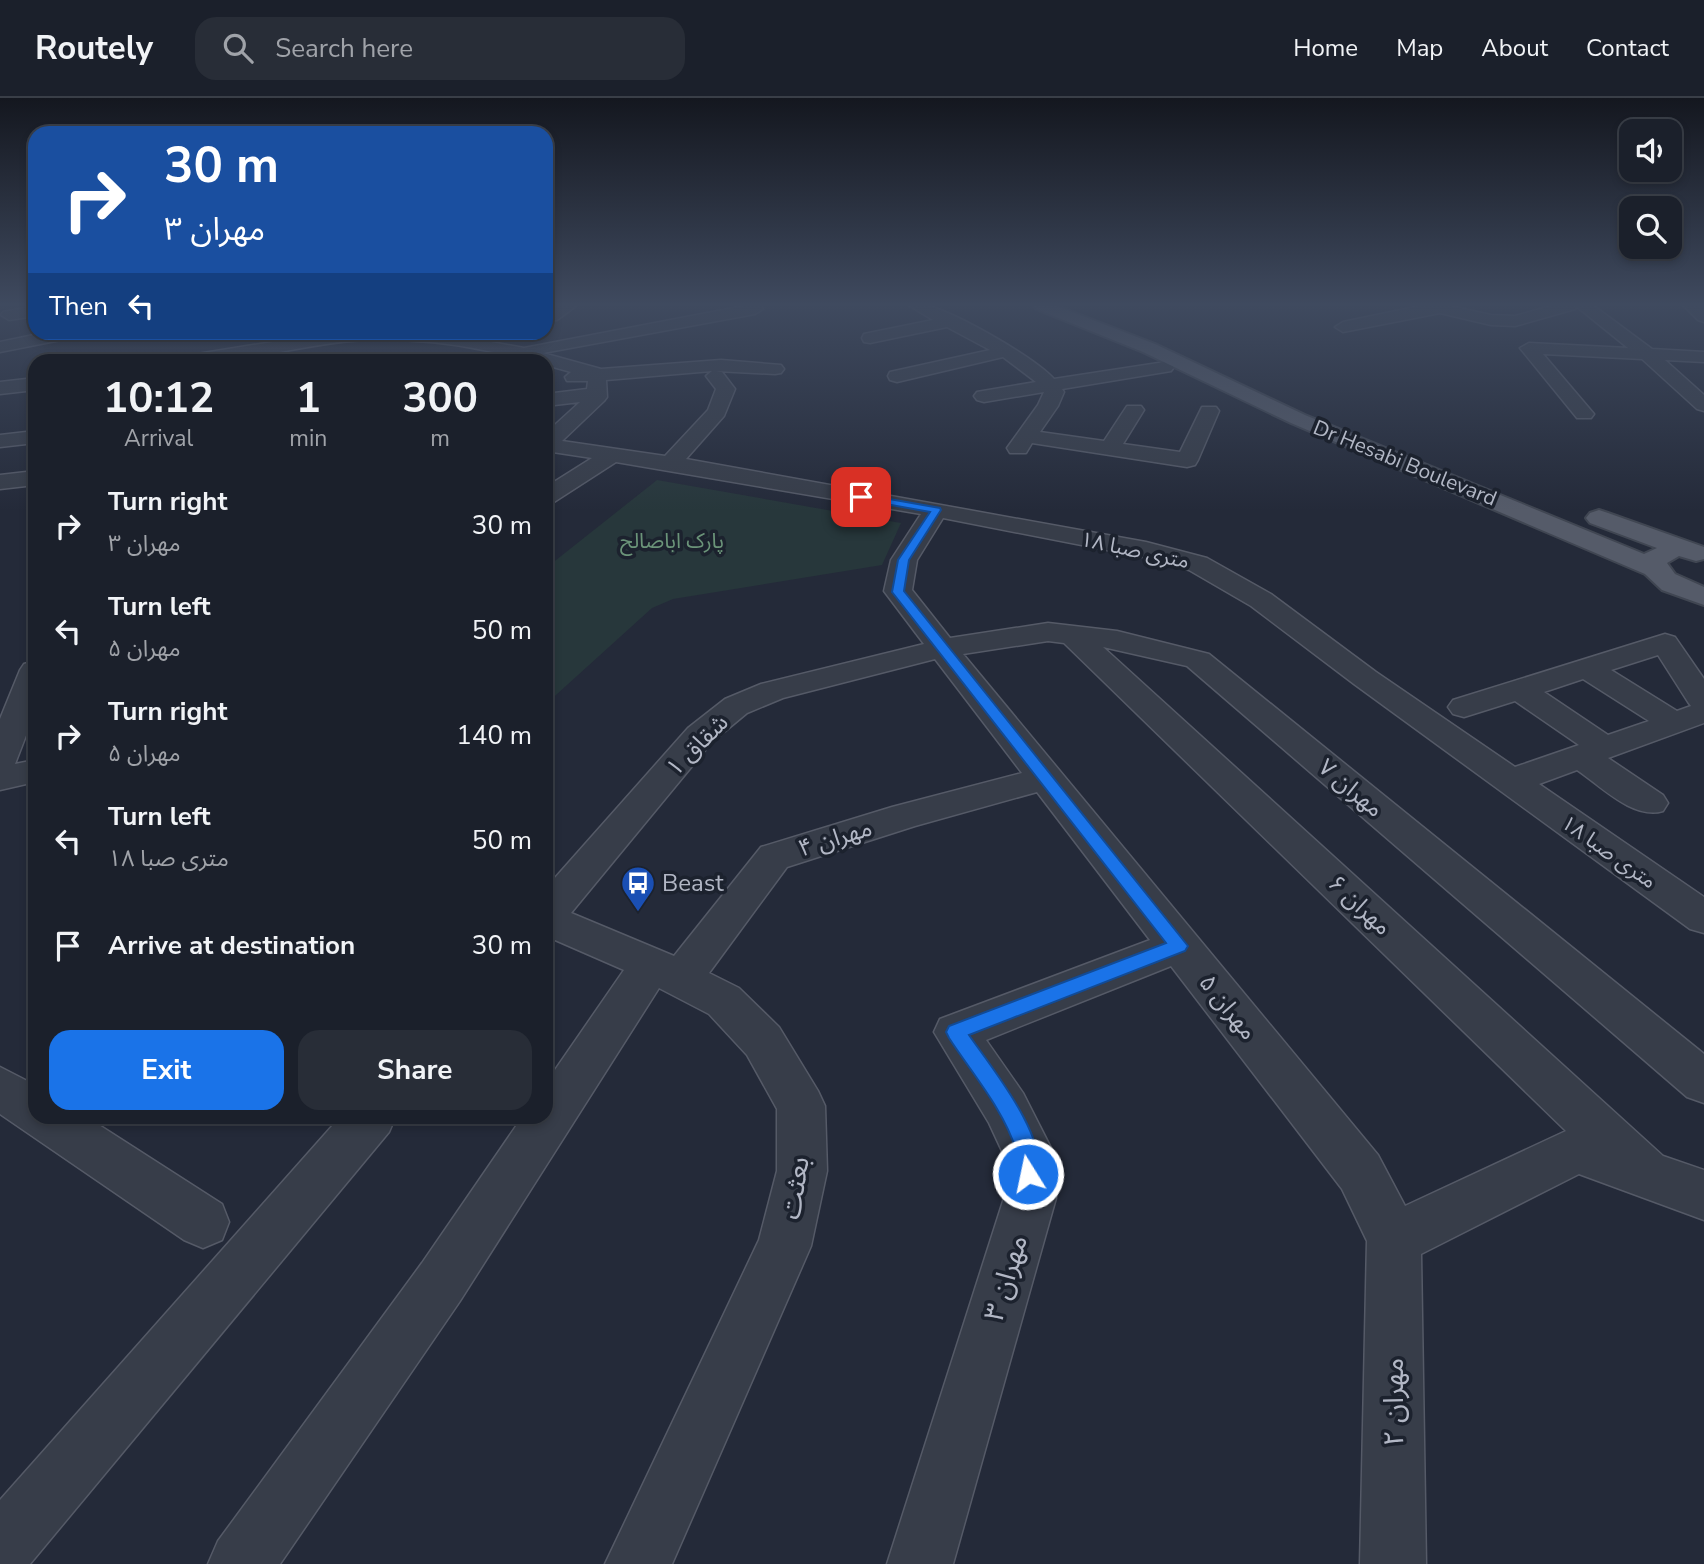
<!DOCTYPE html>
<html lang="en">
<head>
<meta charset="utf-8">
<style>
	:root { --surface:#1b202b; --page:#282d37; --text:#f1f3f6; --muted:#a0a3a9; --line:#393e47; --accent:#1a73e8 }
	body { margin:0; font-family:"Nunito Sans","Noto Sans Arabic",sans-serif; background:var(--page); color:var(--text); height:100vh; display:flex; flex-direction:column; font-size:26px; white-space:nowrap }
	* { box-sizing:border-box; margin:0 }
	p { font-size:23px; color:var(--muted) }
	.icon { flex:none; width:38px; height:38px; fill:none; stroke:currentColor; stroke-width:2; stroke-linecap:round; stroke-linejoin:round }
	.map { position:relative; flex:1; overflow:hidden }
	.drawer { position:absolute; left:28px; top:256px; width:525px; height:770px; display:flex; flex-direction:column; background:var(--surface); border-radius:21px; box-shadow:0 4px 10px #0003,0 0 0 2px var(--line) }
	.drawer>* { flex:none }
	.guide { position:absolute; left:28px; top:28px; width:525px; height:214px; border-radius:21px; box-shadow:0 4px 10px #0003,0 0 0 2px var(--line); background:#1a4fa0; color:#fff; overflow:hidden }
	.buttons { position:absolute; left:1619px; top:21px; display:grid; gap:14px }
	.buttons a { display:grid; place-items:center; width:63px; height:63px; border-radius:14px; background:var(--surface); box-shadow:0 4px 10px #0003,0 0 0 2px var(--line); font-size:35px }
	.pin { position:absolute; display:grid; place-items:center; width:60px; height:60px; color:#fff; margin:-30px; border-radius:14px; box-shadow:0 4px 10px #0006 }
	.me { position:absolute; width:77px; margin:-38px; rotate:350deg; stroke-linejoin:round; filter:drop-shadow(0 0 5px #0008) }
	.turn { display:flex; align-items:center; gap:24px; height:147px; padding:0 21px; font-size:32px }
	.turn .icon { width:91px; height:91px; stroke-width:2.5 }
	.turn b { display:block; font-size:49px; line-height:60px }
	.then { display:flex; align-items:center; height:66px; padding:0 21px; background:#0003; gap:14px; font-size:26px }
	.eta { display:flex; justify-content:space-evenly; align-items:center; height:119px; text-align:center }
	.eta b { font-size:42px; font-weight:700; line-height:49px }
	.cta { display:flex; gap:14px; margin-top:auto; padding:14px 21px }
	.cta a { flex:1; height:80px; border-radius:21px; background:var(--accent); color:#fff; font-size:28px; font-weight:700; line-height:80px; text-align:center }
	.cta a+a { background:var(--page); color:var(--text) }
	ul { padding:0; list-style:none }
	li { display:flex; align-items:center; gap:21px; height:105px; padding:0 21px }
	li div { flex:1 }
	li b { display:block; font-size:26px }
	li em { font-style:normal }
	header { display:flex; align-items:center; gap:42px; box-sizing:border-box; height:98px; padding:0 35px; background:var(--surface); border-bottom:2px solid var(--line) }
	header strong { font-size:33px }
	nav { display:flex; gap:38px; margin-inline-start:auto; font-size:24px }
	.search { width:490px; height:63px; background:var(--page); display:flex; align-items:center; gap:18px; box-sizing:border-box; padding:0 24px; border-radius:21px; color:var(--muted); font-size:26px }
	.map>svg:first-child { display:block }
	.green { fill:#27373b }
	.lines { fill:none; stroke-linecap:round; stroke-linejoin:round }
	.minor-casing { stroke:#555a67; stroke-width:3 }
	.major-casing { stroke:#404652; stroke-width:4 }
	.minor { fill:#373d49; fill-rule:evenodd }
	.major { fill:#555b69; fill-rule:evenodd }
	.route { fill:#1a73e8; stroke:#114b97; stroke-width:2 }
	.labels { text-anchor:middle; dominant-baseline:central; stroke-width:7; stroke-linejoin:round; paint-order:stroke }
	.far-street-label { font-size:21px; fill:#b2b7c5; stroke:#1c222e }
	.far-park-label { font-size:21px; fill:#6b9479; stroke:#1c222e }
	.street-label { font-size:24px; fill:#b2b7c5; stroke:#1c222e }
	.poi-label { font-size:24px; fill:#b2b7c5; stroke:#1c222e; text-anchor:start }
	.near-street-label { font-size:28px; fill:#b2b7c5; stroke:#1c222e }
</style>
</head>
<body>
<header>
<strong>Routely</strong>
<div class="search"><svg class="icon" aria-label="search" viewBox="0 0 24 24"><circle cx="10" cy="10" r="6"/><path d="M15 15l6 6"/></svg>Search here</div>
<nav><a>Home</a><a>Map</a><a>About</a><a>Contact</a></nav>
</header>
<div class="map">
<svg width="1704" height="1466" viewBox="0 0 1704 1466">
	<rect width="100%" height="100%" fill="#242a39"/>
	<path class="green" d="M657,382L901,425L882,467L673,501L652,510L546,606V470Z"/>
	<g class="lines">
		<g class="minor-casing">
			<g id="minor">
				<path d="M35,208V218L9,222L1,217L3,214Z"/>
				<path d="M557,208H576L557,222L546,223V215Z"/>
				<path d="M744,208H761L763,211L755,216L543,255L601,271L721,262L781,267L784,271L781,275L775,276L716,273L722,274L735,291L724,318L686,361L1146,444L1207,460L1271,496L1376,574L1515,669L1579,647L1515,603L1464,619L1453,616L1448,609L1453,602L1665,536L1675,539L1704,581V625L1608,660L1663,697L1668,705L1663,713C1633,722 1601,688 1577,672L1539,686L1704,799V835L1690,831L1354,586L1251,508L1189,472L1143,459L943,420L917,462L912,492L950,540L1048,525L1117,533L1209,556L1704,956V1005L1687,999L1187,568L1103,549L1663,1058L1704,1072V1122L1579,1076L1421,1156L1426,1466H1360L1367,1143L1342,1091L1171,868L986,942L1023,995L1052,1052L1056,1100L953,1466H887L1004,1100L1002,1053L989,1025L934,934L940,921L1150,842L1037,694L915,728L787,769L709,875L739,890L779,929L818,993L825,1008L827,1073L811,1148L672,1466H605L759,1142L777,1073V1011L747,957L709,916L659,890L460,1203L280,1466H208L218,1443L422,1165L523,1018H546V985L624,872L546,838V790L688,630L725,601L761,586L924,546L884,493L891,462L921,416L616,364L554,404L546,406V389L592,360L546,353V335L580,304L546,308V296L587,291L588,283H567L565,279L571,274L546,267V262C524,262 504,256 483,252C445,244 406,241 367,242C305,244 243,268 182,262L191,257L335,234H437L524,250ZM712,273L706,278L716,291L708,312L665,358L562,343L604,303L607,299L606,282ZM1048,543L1064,545L1566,1033L1405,1108L1378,1057L963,556ZM1658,557L1688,604L1691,608L1677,613L1611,572ZM935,561L1022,675L892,709L761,749L674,858L571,815L712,644L747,615L783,600ZM1583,581L1649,623L1608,637L1544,594Z"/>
				<path d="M910,208C917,208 926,207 932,209C961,218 1034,259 1054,281L1165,264L1171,265L1174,269L1171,273L1165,274L1062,291L1064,294L1058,308L1040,334L1104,343L1127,308H1141L1144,312L1123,346L1180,354L1202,309H1216L1219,313L1198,362L1195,367L1187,369L1032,345L1026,355H1010L1007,350L1038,307L1044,294L984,304L977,302L974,298L977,294L1036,284L1003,259L897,284L890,282L888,278L890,274L990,252L947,229L870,245L864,244L862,240L864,236L933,222Z"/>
				<path d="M1420,208H1450L1491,217L1515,218L1551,208H1594L1652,251L1704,254V264L1665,262L1704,297V313L1697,311L1642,261L1543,256L1594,316L1591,320H1577L1520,250L1529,245L1628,250L1576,208L1575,211L1515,228L1491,227L1440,215L1343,234L1335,229L1343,224Z"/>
				<path d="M1684,208H1700L1704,211V224L1698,222Z"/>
				<path d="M48,234H84L76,239L0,254V244Z"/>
				<path d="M35,280V292L0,296V284Z"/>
				<path d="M35,333V345L0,349V337Z"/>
				<path d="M35,373V387L0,391V377Z"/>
				<path d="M35,563V614L15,666L35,662V684L0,692V621L20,572L24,566Z"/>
				<path d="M0,969L35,987V1018H85L222,1106L229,1124L222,1142L203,1150L184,1142L0,1016Z"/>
				<path d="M341,1018H396L389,1034L30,1466H0V1402Z"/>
			</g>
		</g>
		<g class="major-casing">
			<path id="major" d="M1034,208H1057L1155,246L1305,317L1644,456L1657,450L1590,425L1586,420L1590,415L1599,412L1608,415L1704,449V461L1696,463L1679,458L1667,465L1675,476L1704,489V507L1662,492L1645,476L1291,325L1143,254L1036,211Z"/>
		</g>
		<use href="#minor" class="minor"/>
		<use href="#major" class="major"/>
	</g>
	<linearGradient id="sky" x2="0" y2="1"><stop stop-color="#14171f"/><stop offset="0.5" stop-color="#3f4a5f"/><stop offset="1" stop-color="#3f4a5f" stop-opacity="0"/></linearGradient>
	<rect width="1704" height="413" fill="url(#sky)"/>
	<path class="route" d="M861,396L940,410L941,412L909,462L904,493L1188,848L1185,853L969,937C991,969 1053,1044 1036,1083L1028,1087L1021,1083C1016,1073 1019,1062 1016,1052C1004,1012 971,974 949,940L946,934L949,928L1166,845L892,494L898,462L930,414L858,401L856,399Z"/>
	<defs>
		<g id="bus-pin" transform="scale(1.75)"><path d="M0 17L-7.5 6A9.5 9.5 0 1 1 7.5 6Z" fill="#1a4fb4" stroke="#1c222e"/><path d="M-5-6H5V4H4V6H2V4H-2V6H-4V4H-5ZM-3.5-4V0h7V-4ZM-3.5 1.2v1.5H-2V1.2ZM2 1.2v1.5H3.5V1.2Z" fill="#fff"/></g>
	</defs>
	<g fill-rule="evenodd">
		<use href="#bus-pin" x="638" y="785"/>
	</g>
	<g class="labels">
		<g class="far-street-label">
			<text transform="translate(1405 365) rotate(22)">Dr Hesabi Boulevard</text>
			<text transform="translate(1135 452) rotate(12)">متری صبا ۱۸</text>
			<text transform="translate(1609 754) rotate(35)">متری صبا ۱۸</text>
		</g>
		<g class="far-park-label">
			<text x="672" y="443">پارک اباصالح</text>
		</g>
		<g class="street-label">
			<text transform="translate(697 647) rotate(-45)">شقاق ۱</text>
			<text transform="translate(1351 690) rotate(40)">مهران ۷</text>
			<text transform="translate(835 740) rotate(-17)">مهران ۴</text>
			<text transform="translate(1360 807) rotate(43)">مهران ۶</text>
			<text transform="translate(1228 909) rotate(51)">مهران ۵</text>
		</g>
		<g class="poi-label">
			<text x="662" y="785">Beast</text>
		</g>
		<g class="near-street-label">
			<text transform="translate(795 1090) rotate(-81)">بعثت</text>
			<text transform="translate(1006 1180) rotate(-73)">مهران ۳</text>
			<text transform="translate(1394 1304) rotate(-90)">مهران ۲</text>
		</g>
	</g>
</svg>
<div class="buttons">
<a><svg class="icon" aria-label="sound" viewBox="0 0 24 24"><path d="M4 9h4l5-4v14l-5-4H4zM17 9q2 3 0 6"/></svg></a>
<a><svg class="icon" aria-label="search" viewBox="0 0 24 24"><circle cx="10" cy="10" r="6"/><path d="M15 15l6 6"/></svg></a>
</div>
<div class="pin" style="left:861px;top:399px;background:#d93025"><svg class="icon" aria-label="arrive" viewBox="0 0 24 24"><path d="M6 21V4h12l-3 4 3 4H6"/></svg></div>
<svg class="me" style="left:1028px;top:1076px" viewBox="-20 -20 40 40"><circle r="17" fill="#1a73e8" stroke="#fff" stroke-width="3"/><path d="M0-11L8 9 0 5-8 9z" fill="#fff"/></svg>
<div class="guide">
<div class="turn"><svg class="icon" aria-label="right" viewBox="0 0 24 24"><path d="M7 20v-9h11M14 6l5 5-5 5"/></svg><div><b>30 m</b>مهران ۳</div></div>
<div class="then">Then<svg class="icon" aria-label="left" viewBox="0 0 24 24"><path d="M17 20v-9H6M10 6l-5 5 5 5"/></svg></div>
</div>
<section class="drawer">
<div class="eta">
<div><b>10:12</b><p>Arrival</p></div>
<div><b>1</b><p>min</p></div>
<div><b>300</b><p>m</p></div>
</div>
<ul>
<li><svg class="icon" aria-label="right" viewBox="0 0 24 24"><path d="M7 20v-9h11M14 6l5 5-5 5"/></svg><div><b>Turn right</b><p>مهران ۳</p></div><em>30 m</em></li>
<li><svg class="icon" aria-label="left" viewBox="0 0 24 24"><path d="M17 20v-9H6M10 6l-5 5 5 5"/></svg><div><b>Turn left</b><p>مهران ۵</p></div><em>50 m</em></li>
<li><svg class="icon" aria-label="right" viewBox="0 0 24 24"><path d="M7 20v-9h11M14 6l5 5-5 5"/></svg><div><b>Turn right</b><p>مهران ۵</p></div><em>140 m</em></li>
<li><svg class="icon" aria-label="left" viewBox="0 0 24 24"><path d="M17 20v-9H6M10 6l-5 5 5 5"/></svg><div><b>Turn left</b><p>متری صبا ۱۸</p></div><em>50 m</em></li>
<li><svg class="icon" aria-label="arrive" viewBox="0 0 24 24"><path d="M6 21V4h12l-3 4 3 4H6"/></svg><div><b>Arrive at destination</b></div><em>30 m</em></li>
</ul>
<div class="cta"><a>Exit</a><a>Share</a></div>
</section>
</div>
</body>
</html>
